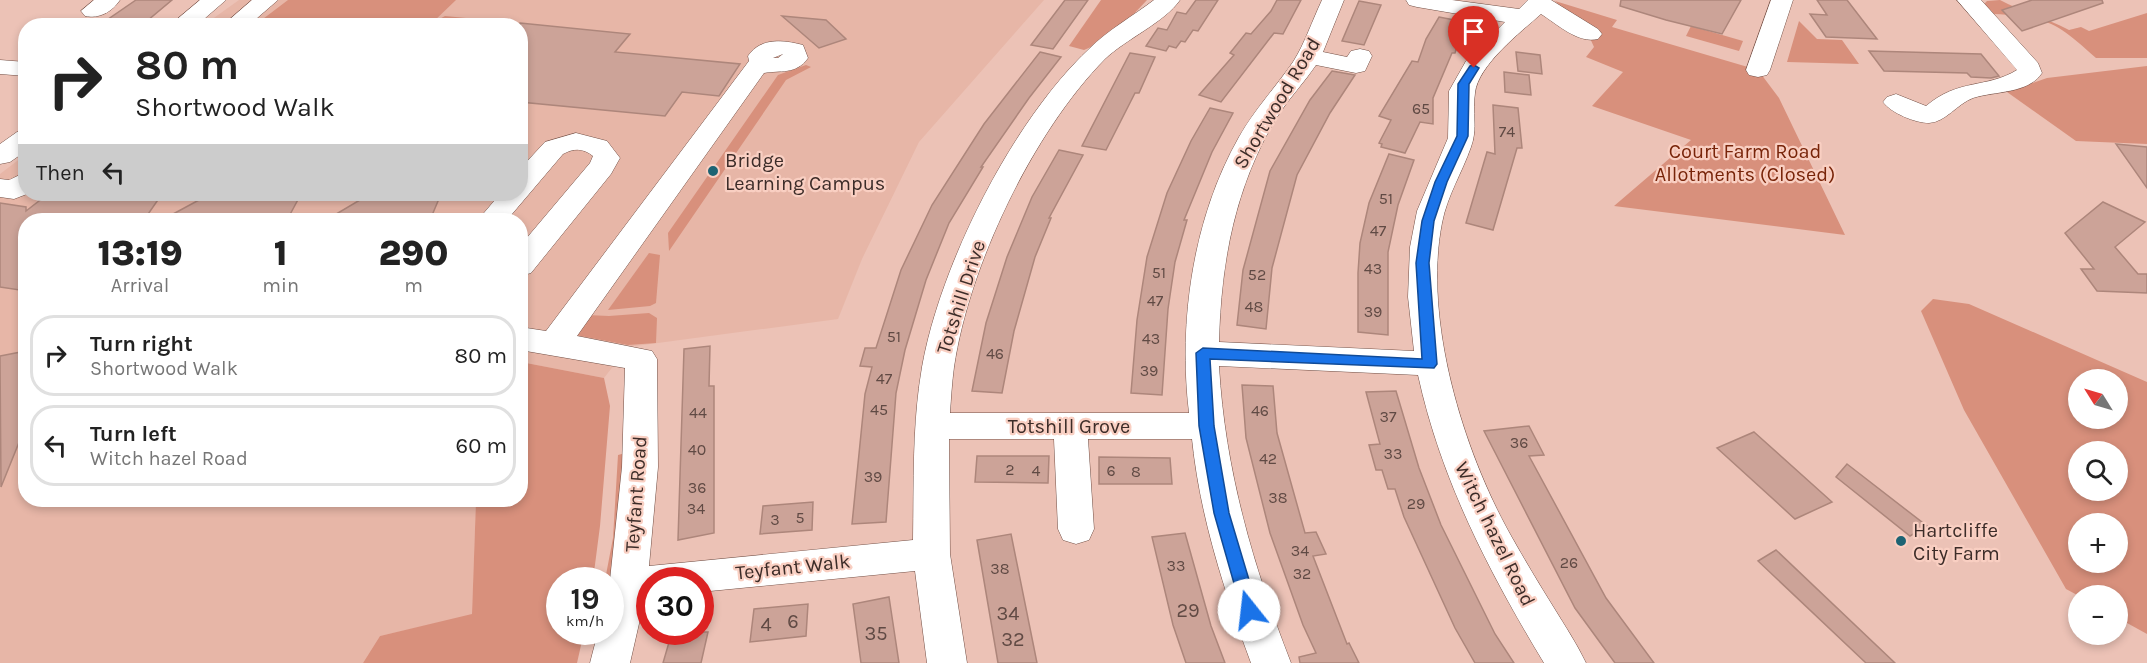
<!DOCTYPE html>
<html lang="en">
<head>
<meta charset="utf-8">
<style>
	:root { --surface:#fff; --page:#f2f2f2; --text:#222; --muted:#767676; --line:#e0e0e0 }
	body { margin:0; font-family:Karla,sans-serif; background:var(--page); color:var(--text); height:100vh; display:flex; flex-direction:column; font-size:22px; white-space:nowrap }
	* { box-sizing:border-box; margin:0 }
	p { font-size:20px; color:var(--muted) }
	.icon { flex:none; width:33px; height:33px; fill:none; stroke:currentColor; stroke-width:2; stroke-linecap:round; stroke-linejoin:round }
	.map { position:relative; flex:1; overflow:hidden }
	.sheet { position:absolute; left:18px; top:213px; width:510px; height:294px; display:flex; flex-direction:column; background:var(--surface); border-radius:24px; box-shadow:0 3px 9px #0003 }
	.sheet>* { flex:none }
	.guide { position:absolute; left:18px; top:18px; width:510px; height:183px; border-radius:24px; box-shadow:0 3px 9px #0003; background:#fff; color:var(--text); overflow:hidden }
	.needle { width:39px; rotate:307deg }
	.buttons { position:absolute; left:2068px; top:369px; display:grid; gap:12px }
	.buttons a { display:grid; place-items:center; width:60px; height:60px; border-radius:50%; background:var(--surface); box-shadow:0 3px 9px #0003; font-size:30px }
	.speed { position:absolute; left:546px; top:567px; display:flex; gap:12px; font-size:30px; font-weight:700; text-align:center }
	.speed>* { display:grid; place-content:center; width:78px; height:78px; border-radius:50%; background:var(--surface); box-shadow:0 3px 9px #0003; line-height:1 }
	.speed small { font-size:15px; font-weight:400 }
	.speed .limit { border:9px solid #d22; background:#fff; color:#111 }
	.pin { position:absolute; display:grid; place-items:center; width:51px; height:51px; color:#fff; margin:-62px -26px; border-radius:50% 50% 50% 0; rotate:-45deg; box-shadow:0 0 6px #0007 }
	.pin .icon { rotate:45deg }
	.me { position:absolute; width:66px; margin:-33px; rotate:344deg; stroke-linejoin:round; filter:drop-shadow(0 0 4px #0008) }
	.turn { display:flex; align-items:center; gap:21px; height:126px; padding:0 18px; font-size:27px }
	.turn .icon { width:78px; height:78px; stroke-width:2.5 }
	.turn b { display:block; font-size:42px; line-height:51px }
	.then { display:flex; align-items:center; height:57px; padding:0 18px; background:#0003; gap:12px; font-size:22px }
	.eta { display:flex; justify-content:space-evenly; align-items:center; height:102px; text-align:center }
	.eta b { font-size:36px; font-weight:800; line-height:42px }
	ul { padding:0; list-style:none }
	li { display:flex; align-items:center; gap:18px; height:81px; margin:0 12px 9px; padding:0 6px; border:3px solid var(--line); border-radius:24px }
	li div { flex:1 }
	li b { display:block; font-size:22px }
	li em { font-style:normal }
	.map>svg:first-child { display:block }
	.built { fill:#e7b6a7 }
	.green { fill:#d8907c; fill-rule:evenodd }
	.building { fill:#cca398; stroke:#ad867b; stroke-width:1.5 }
	.lines { fill:none; stroke-linecap:round; stroke-linejoin:round }
	.minor-casing { stroke:#724f45; stroke-width:1 }
	.minor { fill:#fff; fill-rule:evenodd }
	.route { fill:#1a73e8; stroke:#114b97; stroke-width:1.5 }
	.poi-dot { fill:#1d6373; stroke:#f9cfc2; stroke-width:2 }
	.labels { text-anchor:middle; dominant-baseline:central; stroke-width:4.5; stroke-linejoin:round; paint-order:stroke }
	.number-label { font-size:16px; fill:#604a44 }
	.street-label { font-size:20px; fill:#3c2c28; stroke:#f9cfc2 }
	.park-label { font-size:20px; fill:#782409; stroke:#f9cfc2 }
	.poi-label { font-size:20px; fill:#3c2c28; stroke:#f9cfc2; text-anchor:start }
	.near-number-label { font-size:20px; fill:#604a44 }
</style>
</head>
<body>
<div class="map">
<svg width="2147" height="663" viewBox="0 0 2147 663">
	<rect width="100%" height="100%" fill="#ecc2b6"/>
	<path class="built" d="M239,0H1044L919,142L862,259L838,319L628,347L604,378L521,362L520,220H26V500H476L472,615L380,636L363,663H0V174L25,155L26,194H520V26L204,25Z"/>
	<g class="green">
		<path d="M288,0H456L432,23L445,16L487,20L476,26L255,25Z"/>
		<path d="M1101,0H1147L1131,17L1091,47L1084,50L1069,46Z"/>
		<path d="M2000,0C2023,12 2047,18 2069,30L2081,27L2089,31L2147,13V58H2096C2056,22 2049,17 1994,14L1984,4L1987,1Z"/>
		<path d="M1555,1L1617,20L1612,27L1758,70L1779,98L1845,235L1614,206L1691,140L1592,106L1623,72L1586,57L1594,47L1589,36Z"/>
		<path d="M1799,21L1817,39L1842,40L1859,64L1787,62Z"/>
		<path d="M1691,26L1743,41L1739,51L1686,36Z"/>
		<path d="M806,65L811,67L786,80L669,251L668,233L778,75Z"/>
		<path d="M2147,66V144L2076,141L2007,92L2047,78Z"/>
		<path d="M649,253L660,255L656,303L650,306L608,310Z"/>
		<path d="M1933,299L1969,304L2147,382V634L2118,618V596H2079L2066,589L1964,410L1921,311ZM2079,380H2118V418H2079ZM2079,452H2118V490H2079ZM2079,524H2118V562H2079Z"/>
		<path d="M649,313L657,318L656,343L628,345L575,335L587,315L609,316Z"/>
		<path d="M521,362L604,378L610,406L600,526L593,580H560V632H584L577,663H363L380,636L472,614L476,500H520Z"/>
		<path d="M629,452L610,580H605L613,538L618,455Z"/>
	</g>
	<g class="building">
		<path d="M136,0H172L141,26L104,22Z"/>
		<path d="M1065,0H1088L1053,49L1031,45Z"/>
		<path d="M1196,0H1218L1198,31L1193,30L1185,42L1181,41L1176,48L1169,46L1166,51L1146,46L1158,28L1167,30L1177,12L1186,14Z"/>
		<path d="M1277,0H1301L1283,34L1274,33L1221,102L1199,95L1234,55L1230,53L1246,33L1251,34L1271,11Z"/>
		<path d="M1621,0H1741L1722,34L1666,20L1620,6Z"/>
		<path d="M1817,0H1847L1877,39L1826,37L1810,14L1827,15Z"/>
		<path d="M2032,0H2102L2103,3L2022,31L2002,10Z"/>
		<path d="M1359,1L1381,5L1364,45L1342,41Z"/>
		<path d="M782,16L826,20L846,39L819,48Z"/>
		<path d="M1439,17L1465,22L1455,53H1452L1433,98V124L1420,122L1405,153L1381,147L1382,144L1379,143L1391,120L1379,116L1412,61L1418,62L1426,39Z"/>
		<path d="M520,23L630,34L615,52L740,64L719,96L682,92L665,116L520,102Z"/>
		<path d="M1869,51L1981,54L1999,76L1991,78L1971,77L1967,73L1884,71Z"/>
		<path d="M1040,52L1061,57L1029,98L981,167H983L949,223L926,280L905,350L896,393L886,522L852,524L865,394L872,367L860,366L865,348H876L901,270L932,205L984,124Z"/>
		<path d="M1516,52L1540,55L1542,74L1518,71Z"/>
		<path d="M1130,53L1155,57L1139,93H1135L1106,150L1082,146Z"/>
		<path d="M1332,71L1355,75L1330,113L1297,175L1272,268L1266,329L1237,325L1243,270L1270,171L1310,100Z"/>
		<path d="M1504,72L1529,75L1531,95L1505,92Z"/>
		<path d="M1493,105L1518,108L1522,148H1517L1493,230L1466,223L1487,152L1495,154Z"/>
		<path d="M1210,108L1233,113L1212,152L1184,220H1187L1175,262L1168,309L1162,395L1131,393L1137,320L1147,257L1167,193L1191,141Z"/>
		<path d="M2116,144L2147,147V188Z"/>
		<path d="M1059,150L1083,155L1049,218H1051L1035,257L1014,331L1002,393L972,391L986,323L1007,257L1032,197Z"/>
		<path d="M1389,154L1414,160L1398,205L1388,252V335L1358,332V273L1360,243L1369,203Z"/>
		<path d="M48,194H162L144,220H26V291L0,287V203L26,207V211Z"/>
		<path d="M210,194H301L287,220H162Z"/>
		<path d="M370,194H441L430,220H326Z"/>
		<path d="M2103,202L2145,222L2115,247L2138,274H2147V293L2097,291L2081,269H2094L2065,233Z"/>
		<path d="M710,346L709,386H714V533L678,540L684,349Z"/>
		<path d="M26,351V425L1,487L0,356Z"/>
		<path d="M1242,385L1273,386L1277,433L1305,533L1316,532L1326,554L1313,556L1347,644L1349,643L1359,663H1300L1299,657L1316,653L1303,625L1270,533L1246,438Z"/>
		<path d="M1396,391L1419,468L1441,525L1495,634L1514,663H1475L1455,628L1404,517L1395,489H1388L1382,470H1376L1369,445L1380,444L1366,392Z"/>
		<path d="M1529,426L1544,455L1529,456L1606,598L1654,663H1615L1575,608L1484,431Z"/>
		<path d="M1754,432L1832,502L1795,519L1717,448Z"/>
		<path d="M977,456H1049L1048,483L975,482Z"/>
		<path d="M1099,457L1170,458L1172,484H1099Z"/>
		<path d="M1847,464L1927,526L1910,536L1836,477Z"/>
		<path d="M813,502L812,530L760,534L763,506Z"/>
		<path d="M1185,533L1211,626L1225,663H1186L1173,625L1152,537Z"/>
		<path d="M1011,534L1034,648L1037,663H998L977,540Z"/>
		<path d="M1776,550L1895,663H1866L1758,561Z"/>
		<path d="M889,597L899,663H861L853,604Z"/>
		<path d="M808,604L806,636L750,642L754,609Z"/>
		<path d="M672,632H708L701,663H663Z"/>
	</g>
	<g class="lines">
		<g class="minor-casing">
			<g id="minor">
				<path d="M94,0H120C112,12 99,19 85,16L81,11Z"/>
				<path d="M200,0H226L196,26H169Z"/>
				<path d="M252,0H278L248,26H222Z"/>
				<path d="M1154,0H1180C1165,22 1126,39 1105,59C1033,132 969,266 954,367C952,382 951,398 950,413H1189C1178,321 1193,218 1239,137C1255,109 1275,88 1293,62C1305,43 1312,21 1322,0H1344L1323,52L1347,57L1351,51L1360,49L1369,51L1372,56L1365,71L1356,73L1316,65C1304,83 1289,98 1277,117C1235,186 1221,262 1219,342L1414,351L1408,297L1410,247L1417,211L1448,138L1449,91L1466,61L1505,22L1417,7L1409,5L1406,0H1452L1519,9L1528,0H1551L1598,29L1602,34L1598,39C1578,44 1557,24 1541,14C1521,32 1478,65 1475,93C1472,112 1478,128 1471,147C1462,173 1447,196 1442,223C1423,319 1463,450 1510,534C1524,559 1539,584 1554,608C1565,626 1577,644 1586,663H1544C1489,572 1441,480 1418,375L1219,366C1225,470 1253,566 1291,663H1251C1224,590 1200,517 1192,439H1088L1094,529L1089,540L1076,544L1063,540L1058,529L1054,439H949L950,554L967,663H927L915,571L700,592V580H650V594L646,593L630,663H590L598,632H610V580L622,467L625,368L520,350V327L546,331L749,61L748,56C761,37 783,40 803,45L808,58C796,75 780,70 764,73L577,336L652,351L657,359L658,467L649,566L913,540C914,483 912,424 922,367C940,265 1013,120 1089,49C1108,30 1133,16 1154,0ZM783,54L778,58H773Z"/>
				<path d="M1771,0H1793L1770,70L1767,75L1758,77L1749,75L1746,70Z"/>
				<path d="M1957,0H1981L2038,63L2042,73C2028,94 1995,91 1973,98C1957,104 1946,122 1929,123C1915,123 1891,113 1883,102L1887,97L1896,94L1926,106C1959,78 1986,89 2017,70Z"/>
				<path d="M0,60L26,62V76L0,74Z"/>
				<path d="M26,130V151L10,162L0,164V144L17,132Z"/>
				<path d="M576,133L607,141L620,158L611,174L531,273L520,276V246L590,163L593,156C583,148 574,148 563,154L507,220H478L500,194H520V169L545,142Z"/>
				<path d="M26,172V194H27L14,199L0,197V179L9,180Z"/>
			</g>
		</g>
		<use href="#minor" class="minor"/>
	</g>
	<path class="route" d="M1474,65L1479,68L1469,84L1468,136L1447,182L1434,221L1429,263L1437,364L1434,368L1210,359L1214,426L1229,513L1258,610L1255,615L1249,617L1243,615L1214,513L1199,426L1196,353L1203,348L1422,359L1416,263L1422,221L1435,182L1457,136L1458,84L1470,66Z"/>
	<g class="poi-dot">
		<circle cx="713" cy="171" r="6"/>
		<circle cx="1901" cy="541" r="6"/>
	</g>
	<g class="labels">
		<g class="number-label">
			<text x="1421" y="108">65</text>
			<text x="1507" y="131">74</text>
			<text x="1386" y="198">51</text>
			<text x="1378" y="230">47</text>
			<text x="1373" y="268">43</text>
			<text x="1159" y="272">51</text>
			<text x="1257" y="274">52</text>
			<text x="1155" y="300">47</text>
			<text x="1254" y="306">48</text>
			<text x="1373" y="311">39</text>
			<text x="894" y="336">51</text>
			<text x="1151" y="338">43</text>
			<text x="995" y="353">46</text>
			<text x="1149" y="370">39</text>
			<text x="884" y="378">47</text>
			<text x="879" y="409">45</text>
			<text x="1260" y="410">46</text>
			<text x="698" y="412">44</text>
			<text x="1388" y="416">37</text>
			<text x="1519" y="442">36</text>
			<text x="697" y="449">40</text>
			<text x="1393" y="453">33</text>
			<text x="1268" y="458">42</text>
			<text x="1010" y="469">2</text>
			<text x="1036" y="470">4</text>
			<text x="1111" y="470">6</text>
			<text x="1136" y="471">8</text>
			<text x="873" y="476">39</text>
			<text x="697" y="487">36</text>
			<text x="1278" y="497">38</text>
			<text x="1416" y="503">29</text>
			<text x="696" y="508">34</text>
			<text x="800" y="517">5</text>
			<text x="775" y="519">3</text>
			<text x="1300" y="550">34</text>
			<text x="1569" y="562">26</text>
			<text x="1176" y="565">33</text>
			<text x="1000" y="568">38</text>
			<text x="1302" y="573">32</text>
		</g>
		<g class="street-label">
			<text transform="translate(1277 103) rotate(-59)">Shortwood Road</text>
			<text transform="translate(961 297) rotate(-72)">Totshill Drive</text>
			<text x="1069" y="426">Totshill Grove</text>
			<text transform="translate(636 494) rotate(-86)">Teyfant Road</text>
			<text transform="translate(1495 534) rotate(64)">Witch hazel Road</text>
			<text transform="translate(793 567) rotate(-6)">Teyfant Walk</text>
		</g>
		<g class="park-label">
			<text x="1745" y="151">Court Farm Road<tspan x="1745" dy="23">Allotments (Closed)</tspan></text>
		</g>
		<g class="poi-label">
			<text x="725" y="160">Bridge<tspan x="725" dy="23">Learning Campus</tspan></text>
			<text x="1913" y="530">Hartcliffe<tspan x="1913" dy="23">City Farm</tspan></text>
		</g>
		<g class="near-number-label">
			<text x="1188" y="610">29</text>
			<text x="1008" y="613">34</text>
			<text x="793" y="621">6</text>
			<text x="766" y="624">4</text>
			<text x="876" y="633">35</text>
			<text x="1013" y="639">32</text>
		</g>
	</g>
</svg>
<div class="buttons">
<a><svg class="needle" viewBox="-14 -14 28 28"><path d="M0-13l5 13h-10z" fill="#e53935"/><path d="M0 13l5-13h-10z" fill="#767676"/></svg></a>
<a><svg class="icon" aria-label="search" viewBox="0 0 24 24"><circle cx="10" cy="10" r="6"/><path d="M15 15l6 6"/></svg></a>
<a>+</a>
<a>−</a>
</div>
<div class="speed"><div>19<small>km/h</small></div><div class="limit">30</div></div>
<div class="pin" style="left:1474px;top:68px;background:#d93025"><svg class="icon" aria-label="arrive" viewBox="0 0 24 24"><path d="M6 21V4h12l-3 4 3 4H6"/></svg></div>
<svg class="me" style="left:1249px;top:610px" viewBox="-20 -20 40 40"><circle r="19" fill="#fff"/><path d="M0-13L10 11 0 6-10 11z" fill="#1a73e8"/></svg>
<div class="guide">
<div class="turn"><svg class="icon" aria-label="right" viewBox="0 0 24 24"><path d="M7 20v-9h11M14 6l5 5-5 5"/></svg><div><b>80 m</b>Shortwood Walk</div></div>
<div class="then">Then<svg class="icon" aria-label="left" viewBox="0 0 24 24"><path d="M17 20v-9H6M10 6l-5 5 5 5"/></svg></div>
</div>
<section class="sheet">
<div class="eta">
<div><b>13:19</b><p>Arrival</p></div>
<div><b>1</b><p>min</p></div>
<div><b>290</b><p>m</p></div>
</div>
<ul>
<li><svg class="icon" aria-label="right" viewBox="0 0 24 24"><path d="M7 20v-9h11M14 6l5 5-5 5"/></svg><div><b>Turn right</b><p>Shortwood Walk</p></div><em>80 m</em></li>
<li><svg class="icon" aria-label="left" viewBox="0 0 24 24"><path d="M17 20v-9H6M10 6l-5 5 5 5"/></svg><div><b>Turn left</b><p>Witch hazel Road</p></div><em>60 m</em></li>
</ul>
</section>
</div>
</body>
</html>
